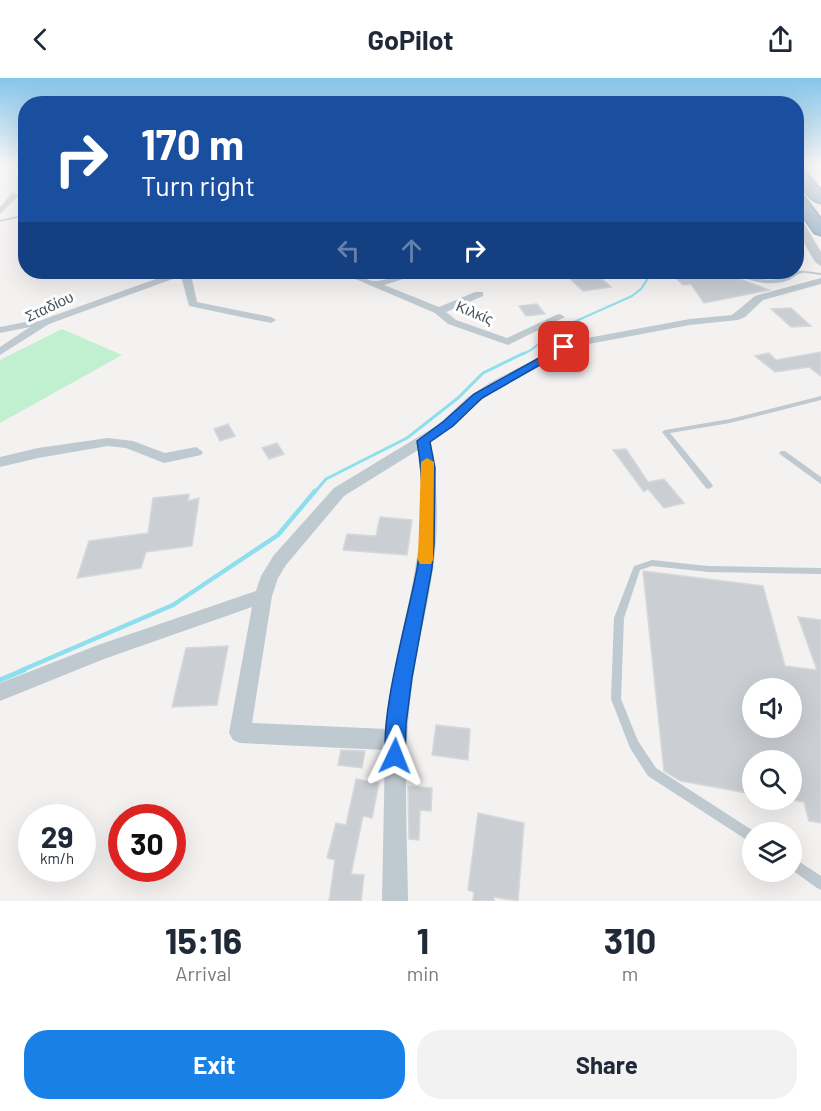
<!DOCTYPE html>
<html lang="en">
<head>
<meta charset="utf-8">
<style>
	:root { --surface:#fff; --page:#f2f2f3; --text:#1f2937; --muted:#747a83; --accent:#1980e6 }
	body { margin:0; font-family:Barlow,sans-serif; background:var(--page); color:var(--text); height:100vh; display:flex; flex-direction:column; font-size:22px; white-space:nowrap }
	* { box-sizing:border-box; margin:0 }
	p { font-size:20px; color:var(--muted) }
	.icon { flex:none; width:33px; height:33px; fill:none; stroke:currentColor; stroke-width:2; stroke-linecap:round; stroke-linejoin:round }
	.map { position:relative; height:823px; overflow:hidden }
	.sheet { display:flex; flex-direction:column; background:var(--surface); flex:1 }
	.sheet>* { flex:none }
	.top-card { position:absolute; left:18px; top:18px; width:786px; height:183px; border-radius:24px; box-shadow:0 6px 24px #0002; background:#1a4fa0; color:#fff; overflow:hidden }
	.controls { position:absolute; left:742px; top:600px; display:grid; gap:12px }
	.controls a { display:grid; place-items:center; width:60px; height:60px; border-radius:50%; background:var(--surface); box-shadow:0 6px 24px #0002; font-size:30px }
	.speed { position:absolute; left:18px; top:726px; display:flex; gap:12px; font-size:30px; font-weight:700; text-align:center }
	.speed>* { display:grid; place-content:center; width:78px; height:78px; border-radius:50%; background:var(--surface); box-shadow:0 6px 24px #0002; line-height:1 }
	.speed small { font-size:15px; font-weight:400 }
	.speed .limit { border:9px solid #d22; background:#fff; color:#111 }
	.pin { position:absolute; display:grid; place-items:center; width:51px; height:51px; color:#fff; margin:-26px; border-radius:12px; box-shadow:0 3px 9px #0006 }
	.me { position:absolute; width:66px; margin:-33px; rotate:2deg; stroke-linejoin:round; filter:drop-shadow(0 0 4px #0008) }
	.turn { display:flex; align-items:center; gap:21px; height:126px; padding:0 24px; font-size:27px }
	.turn .icon { width:78px; height:78px; stroke-width:2.5 }
	.turn b { display:block; font-size:42px; line-height:51px }
	.lanes { display:flex; align-items:center; height:57px; padding:0 24px; background:#0003; justify-content:center; gap:30px; direction:ltr }
	.lanes .off { opacity:.35 }
	.eta { display:flex; justify-content:space-evenly; align-items:center; height:102px; text-align:center }
	.eta b { font-size:36px; font-weight:700; line-height:42px }
	.cta { display:flex; gap:12px; margin-top:auto; padding:12px 24px }
	.cta a { flex:1; height:69px; border-radius:24px; background:var(--accent); color:#fff; font-size:24px; font-weight:700; line-height:69px; text-align:center }
	.cta a+a { background:var(--page); color:var(--text) }
	header { display:flex; justify-content:space-between; align-items:center; height:78px; padding:0 24px; background:var(--surface); font-size:27px; font-weight:700 }
	.map>svg:first-child { display:block }
	.green { fill:#c1f0d0 }
	.lines { fill:none; stroke-linecap:round; stroke-linejoin:round }
	.stream-far3 { stroke:#8edfed; stroke-width:2 }
	.stream-far2 { stroke:#8edfed; stroke-width:3 }
	.stream-far1 { stroke:#8edfed; stroke-width:4.5 }
	.stream { stroke:#8edfed; stroke-width:5 }
	.building { fill:#cbcfd4; stroke:#d5d8dc; stroke-width:1.5; fill-rule:evenodd }
	.motorway-casing { stroke:#7492ab; stroke-width:3 }
	.service { fill:#bfc9d0; fill-rule:evenodd }
	.minor { fill:#bfc9d0; fill-rule:evenodd }
	.tertiary { fill:#bfc9d0; fill-rule:evenodd }
	.primary { fill:#b1c3d0; fill-rule:evenodd }
	.motorway { fill:#89a7bf; fill-rule:evenodd }
	.route { fill:#1a73e8; stroke:#114b97; stroke-width:1.5 }
	.slow { fill:#f59e0b }
	.labels { text-anchor:middle; dominant-baseline:central; stroke-width:6; stroke-linejoin:round; paint-order:stroke }
	.far-street-label { font-size:15px; fill:#49565f; stroke:#fff }
</style>
</head>
<body>
<header><svg class="icon" aria-label="back" viewBox="0 0 24 24"><path d="M15 5l-7 7 7 7"/></svg>GoPilot<svg class="icon" aria-label="share" viewBox="0 0 24 24"><path d="M12 15V3M7 8l5-5 5 5M5 13v7h14v-7"/></svg></header>
<div class="map">
<svg width="821" height="823" viewBox="0 0 821 823">
	<rect width="100%" height="100%" fill="#f4f1f1"/>
	<path class="green" d="M62,251L122,277L0,345V282Z"/>
	<g class="lines">
		<path class="stream-far3" d="M521,277L531,272L556,252L632,218L641,211L652,194"/>
		<path class="stream-far2" d="M314,415L326,401L407,360L458,320L483,295L524,275"/>
		<path class="stream-far1" d="M20,593L173,527L278,457L315,413"/>
		<path class="stream" d="M0,602L24,592"/>
	</g>
	<g class="building">
		<path d="M563,194H594L611,209L583,213Z"/>
		<path d="M670,194H731L738,200L769,212L704,225L691,206L683,207Z"/>
		<path d="M537,226L545,236L526,238L519,228Z"/>
		<path d="M791,230L811,248L791,249L771,231Z"/>
		<path d="M821,274V298L809,289L775,294L755,278L769,275L776,282Z"/>
		<path d="M228,346L235,358L220,363L214,351Z"/>
		<path d="M277,365L284,376L269,381L262,370Z"/>
		<path d="M626,371L648,404L664,401L684,425L664,430L648,411L644,414L613,372Z"/>
		<path d="M189,416L188,423L199,420L192,468L146,474L141,490L77,500L89,463L148,455L153,420Z"/>
		<path d="M380,439L412,442L407,477L343,472L347,456L376,458Z"/>
		<path d="M643,493L763,508L785,588L817,592L798,539L821,542V745L809,743L804,724L792,722V682H753V716L681,703L664,693ZM753,610H792V650H753Z"/>
		<path d="M228,568L217,627L172,629L186,570Z"/>
		<path d="M436,647L470,651L468,682L432,677Z"/>
		<path d="M341,672L365,673L362,690L338,687Z"/>
		<path d="M356,701L379,705L372,740L363,738L351,796L364,797L361,823H329L335,782L327,780L336,745L346,747Z"/>
		<path d="M408,708L432,710L431,733L420,732L419,762L409,761Z"/>
		<path d="M478,735L524,745L518,823L494,819V823H473L474,814L468,812Z"/>
	</g>
	<g class="lines">
		<g class="motorway-casing">
			<g id="motorway">
				<path d="M796,87L801,88L821,112V125C806,122 796,101 796,87Z"/>
				<path d="M796,114L801,115L821,141V157L815,155L796,129Z"/>
			</g>
		</g>
		<g class="service">
			<path d="M26,136V138L0,144V142Z"/>
			<path d="M796,192L821,195V197C815,197 807,194 802,195C797,196 793,200 789,202C772,209 747,204 733,194C738,193 741,195 747,197C763,203 780,204 795,194H794H796Z"/>
			<path d="M821,318V322L730,345L670,355L712,406L713,408L709,411L706,410L662,354L665,352L730,341Z"/>
			<path d="M781,373H785L821,399V406L781,377L779,375Z"/>
			<path d="M652,482L708,488L821,490V496L708,494L652,488L640,492L624,540L621,621L638,663L656,690L755,754H753V766L648,698L630,670L611,621L614,540L634,488Z"/>
			<path d="M792,779L821,798V812L817,810L792,792Z"/>
		</g>
		<g class="minor">
			<path d="M12,115L19,117L0,136V129Z"/>
			<path d="M175,194H187L192,201L197,224L271,239L276,242L271,245L189,228L181,198L49,246L0,277V269L30,249L0,255V249L35,242L39,243Z"/>
			<path d="M339,194C354,192 365,204 377,203C392,201 405,194 420,194L419,196L384,207L439,229L475,214H483V218L446,234L456,242L507,260L556,237L560,236L565,239L508,267L448,246L435,235Z"/>
			<path d="M821,200V206L763,222L745,239L738,242L690,247L578,268C546,281 503,303 477,326C461,339 448,353 430,364C438,403 439,452 433,491C428,528 418,563 413,599C402,673 407,749 408,823H382L385,672L240,665L233,662L229,655L252,529L104,581L0,623V605L98,567L256,513L261,498L274,477L334,410L438,347L468,319L491,304L571,263L690,241L732,237L755,218ZM418,372C431,447 408,523 394,596C390,614 389,633 387,651L252,645L272,518L278,500L286,487L344,418Z"/>
			<path d="M108,360L133,363L165,375L196,369L203,374L201,377L164,385L126,370L108,368L38,380L0,389V379L38,370Z"/>
		</g>
		<path class="tertiary" d="M796,137L801,140L821,174V188L815,184L796,151Z"/>
		<path class="primary" d="M812,86H821V90L813,88Z"/>
		<use href="#motorway" class="motorway"/>
	</g>
	<linearGradient id="sky" x2="0" y2="1"><stop stop-color="#84c5ea"/><stop offset="0.43" stop-color="#faf9f9"/><stop offset="1" stop-color="#faf9f9" stop-opacity="0"/></linearGradient>
	<rect width="821" height="202" fill="url(#sky)"/>
	<path class="route" d="M564,266L568,267V271L482,320L453,348L430,364L435,390L434,466L432,490L412,600L406,646L405,678L402,685L395,687L388,685C375,652 410,531 417,491C424,450 424,404 417,363L444,343L474,316Z"/>
	<path class="slow" d="M427,380L434,384L433,482L431,486H420L418,482L421,384Z"/>
	<g class="labels">
		<g class="far-street-label">
			<text transform="translate(49 228) rotate(-25)">Σταδίου</text>
			<text transform="translate(475 234) rotate(23)">Κιλκίς</text>
		</g>
	</g>
</svg>
<div class="controls">
<a><svg class="icon" aria-label="sound" viewBox="0 0 24 24"><path d="M4 9h4l5-4v14l-5-4H4zM17 9q2 3 0 6"/></svg></a>
<a><svg class="icon" aria-label="search" viewBox="0 0 24 24"><circle cx="10" cy="10" r="6"/><path d="M15 15l6 6"/></svg></a>
<a><svg class="icon" aria-label="layers" viewBox="0 0 24 24"><path d="M12 4l9 5-9 5-9-5zM3 14l9 5 9-5"/></svg></a>
</div>
<div class="speed"><div>29<small>km/h</small></div><div class="limit">30</div></div>
<div class="pin" style="left:564px;top:269px;background:#d93025"><svg class="icon" aria-label="arrive" viewBox="0 0 24 24"><path d="M6 21V4h12l-3 4 3 4H6"/></svg></div>
<svg class="me" style="left:395px;top:678px" viewBox="-20 -20 40 40"><path d="M0-17L14 15 0 8-14 15z" fill="#1a73e8" stroke="#fff" stroke-width="4"/></svg>
<div class="top-card">
<div class="turn"><svg class="icon" aria-label="right" viewBox="0 0 24 24"><path d="M7 20v-9h11M14 6l5 5-5 5"/></svg><div><b>170 m</b>Turn right</div></div>
<div class="lanes"><svg class="icon off" aria-label="left" viewBox="0 0 24 24"><path d="M17 20v-9H6M10 6l-5 5 5 5"/></svg><svg class="icon off" aria-label="ahead" viewBox="0 0 24 24"><path d="M12 20V5M6 11l6-6 6 6"/></svg><svg class="icon" aria-label="right" viewBox="0 0 24 24"><path d="M7 20v-9h11M14 6l5 5-5 5"/></svg></div>
</div>
</div>
<section class="sheet">
<div class="eta">
<div><b>15:16</b><p>Arrival</p></div>
<div><b>1</b><p>min</p></div>
<div><b>310</b><p>m</p></div>
</div>
<div class="cta"><a>Exit</a><a>Share</a></div>
</section>
</body>
</html>
